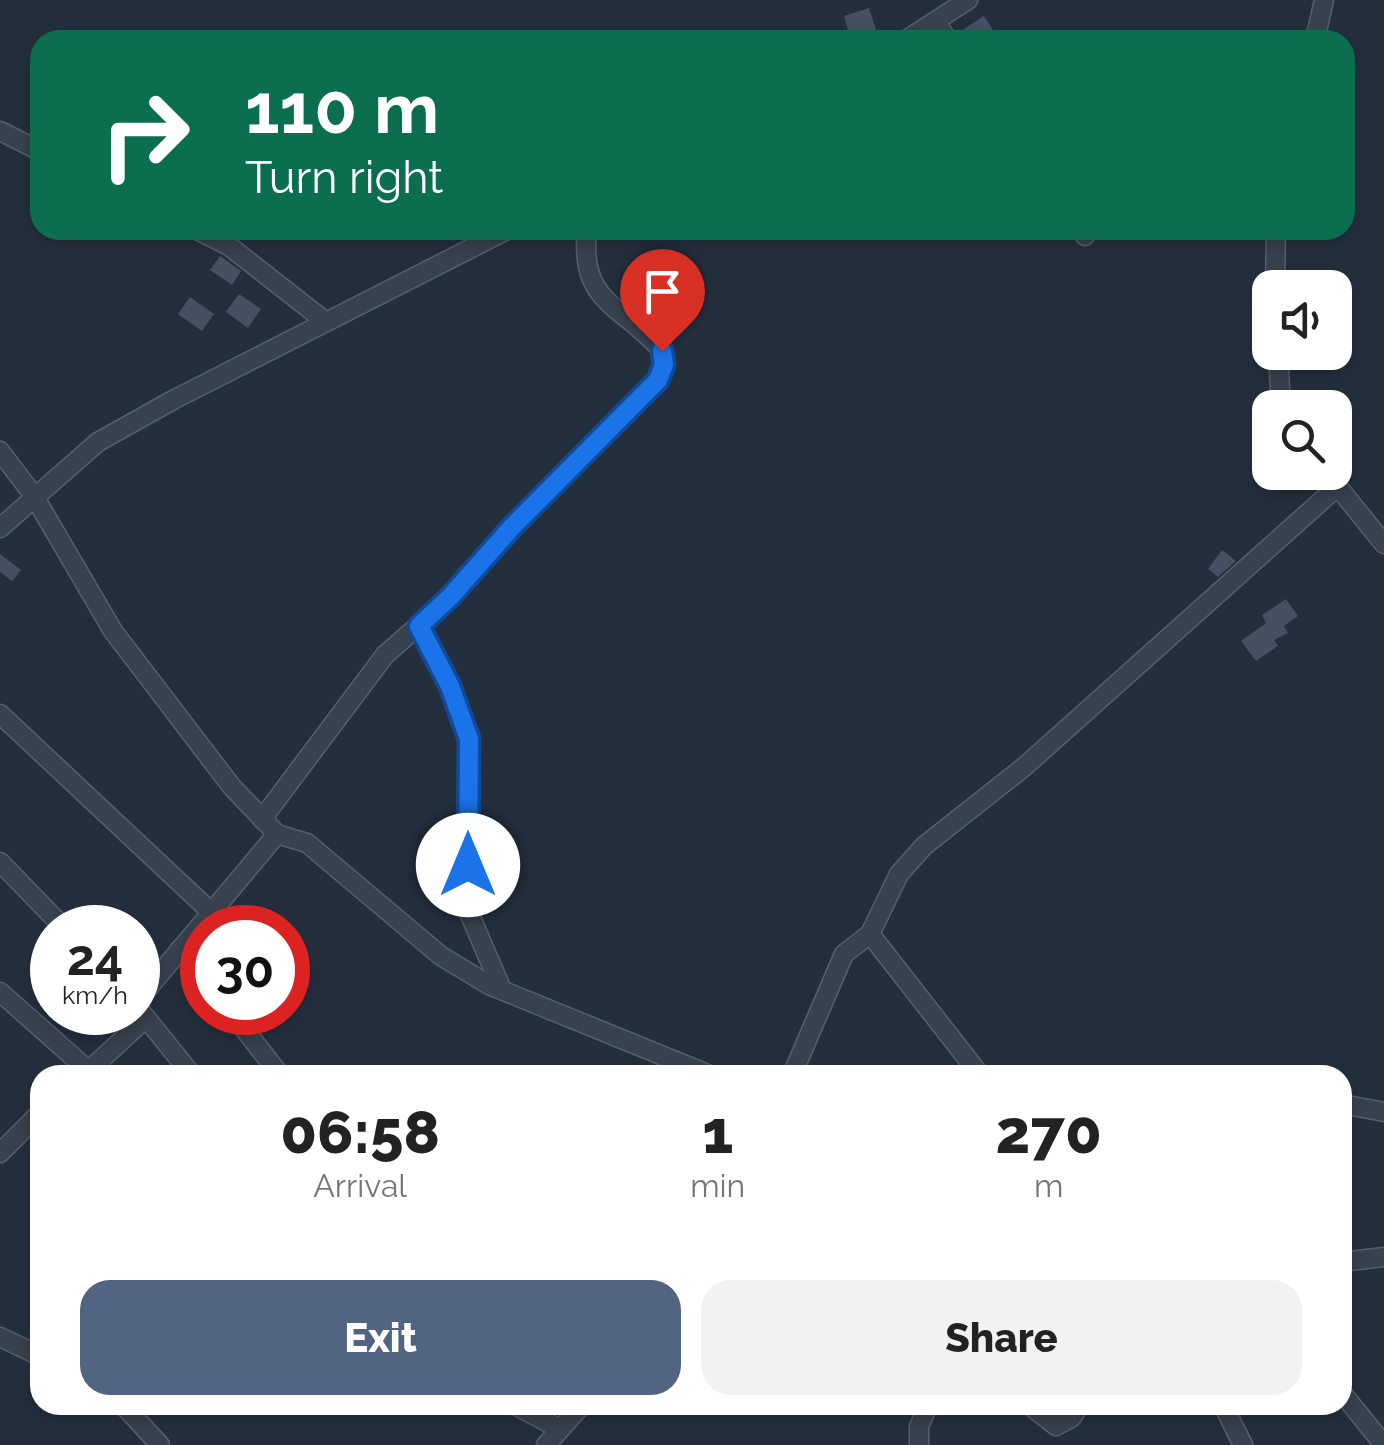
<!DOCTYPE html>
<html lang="en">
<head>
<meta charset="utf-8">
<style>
	:root { --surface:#fff; --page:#f2f2f2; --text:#222; --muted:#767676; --accent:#516482 }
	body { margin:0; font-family:Raleway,sans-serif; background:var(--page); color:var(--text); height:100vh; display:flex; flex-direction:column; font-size:38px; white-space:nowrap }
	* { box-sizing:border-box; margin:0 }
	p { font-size:32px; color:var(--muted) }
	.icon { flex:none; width:55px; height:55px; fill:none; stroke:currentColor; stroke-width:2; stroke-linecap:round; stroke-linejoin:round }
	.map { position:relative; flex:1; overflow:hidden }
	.side { position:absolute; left:30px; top:1065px; width:1322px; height:350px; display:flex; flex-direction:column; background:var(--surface); border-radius:30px; box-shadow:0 5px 15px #0003 }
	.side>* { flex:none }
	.hud { position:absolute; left:30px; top:30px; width:1325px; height:210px; border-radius:30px; box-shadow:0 5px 15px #0003; background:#0b6e4f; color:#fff; overflow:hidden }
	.fabs { position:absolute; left:1252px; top:270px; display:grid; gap:20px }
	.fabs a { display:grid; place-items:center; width:100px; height:100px; border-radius:20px; background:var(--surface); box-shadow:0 5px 15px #0003; font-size:50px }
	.speed { position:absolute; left:30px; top:905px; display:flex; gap:20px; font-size:50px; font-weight:700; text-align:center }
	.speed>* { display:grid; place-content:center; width:130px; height:130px; border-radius:50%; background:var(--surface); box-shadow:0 5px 15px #0003; line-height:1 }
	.speed small { font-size:25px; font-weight:400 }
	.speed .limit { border:15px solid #d22; background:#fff; color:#111 }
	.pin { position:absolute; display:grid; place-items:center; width:85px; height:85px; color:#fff; margin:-102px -42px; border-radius:50% 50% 50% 0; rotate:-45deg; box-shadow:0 0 10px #0007 }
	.pin .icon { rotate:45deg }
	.me { position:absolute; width:110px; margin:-55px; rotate:0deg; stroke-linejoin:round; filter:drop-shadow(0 0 8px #0008) }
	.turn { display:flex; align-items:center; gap:35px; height:210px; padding:0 50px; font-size:45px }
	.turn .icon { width:130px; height:130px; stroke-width:2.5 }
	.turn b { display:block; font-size:70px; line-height:85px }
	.eta { display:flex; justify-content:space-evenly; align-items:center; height:170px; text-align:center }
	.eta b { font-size:60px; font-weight:800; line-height:70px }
	.action { display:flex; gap:20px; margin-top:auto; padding:20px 50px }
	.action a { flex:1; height:115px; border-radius:30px; background:var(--accent); color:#fff; font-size:40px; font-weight:800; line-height:115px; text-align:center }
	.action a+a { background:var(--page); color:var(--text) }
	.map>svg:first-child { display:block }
	.building { fill:#455162 }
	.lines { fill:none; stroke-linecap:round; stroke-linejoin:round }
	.minor-casing { stroke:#565f6c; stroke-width:21 }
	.minor { stroke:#38414e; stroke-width:18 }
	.route-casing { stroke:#114b97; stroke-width:25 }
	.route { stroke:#1a73e8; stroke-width:18 }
</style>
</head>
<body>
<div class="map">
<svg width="1384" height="1445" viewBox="0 0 1384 1445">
	<rect width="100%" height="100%" fill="#242f3e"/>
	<g class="building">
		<path d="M869,8L878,36L851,40L844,16Z"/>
		<path d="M984,16L993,30L979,40H960L958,33Z"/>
		<path d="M220,256L241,271L232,285L210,270Z"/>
		<path d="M239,294L261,309L248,328L226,312Z"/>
		<path d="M190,297L214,314L202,331L178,314Z"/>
		<path d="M1222,550L1236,561L1218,577L1208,569Z"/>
		<path d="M0,554L21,570L12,581L0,572Z"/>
		<path d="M1286,599L1298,616L1284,626L1288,633L1274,640L1278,646L1256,661L1241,641L1266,623L1262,615Z"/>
	</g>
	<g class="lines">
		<g class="minor-casing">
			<g id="minor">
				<path d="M936,23L948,40"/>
				<path d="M906,40L968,0"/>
				<path d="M1315,40L1324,0"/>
				<path d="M0,131L40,151"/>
				<path d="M197,230L229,246L326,322"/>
				<path d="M1082,230L1085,236"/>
				<path d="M1275,288L1276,230"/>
				<path d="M1278,352L1281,408"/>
				<path d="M0,451L34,496L113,631L232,787L277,834L307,843L441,956L489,985L710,1075"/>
				<path d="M1326,472L1384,544"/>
				<path d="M0,528L98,442L173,400L507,230"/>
				<path d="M419,626L450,685L469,739L470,915L502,990"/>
				<path d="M0,714L211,912"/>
				<path d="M262,819L385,655L451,597L512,527L659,380L664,365L662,351C622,304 579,304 587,230"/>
				<path d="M0,862L64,928"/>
				<path d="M180,949L202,977"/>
				<path d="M0,992L89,1071"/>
				<path d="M138,1000L277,834"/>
				<path d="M138,1008L192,1075"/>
				<path d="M231,1012L280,1075"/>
				<path d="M84,1075L146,1018"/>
				<path d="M792,1075L844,954L870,934"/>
				<path d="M980,1075L870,934L899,874L924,846L1024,767L1337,487"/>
				<path d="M1342,1104L1384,1112"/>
				<path d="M0,1153L40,1113"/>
				<path d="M1342,1262L1384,1257"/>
				<path d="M0,1337L40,1356"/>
				<path d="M1342,1393L1384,1445"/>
				<path d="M123,1405L160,1445"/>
				<path d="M515,1405L560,1429"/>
				<path d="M1029,1405L1056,1426L1071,1418L1080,1405"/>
				<path d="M1223,1405L1243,1445"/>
				<path d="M546,1445L582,1405"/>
				<path d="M919,1445V1427L928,1405"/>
			</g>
		</g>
		<use href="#minor" class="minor"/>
	</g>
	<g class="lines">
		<g class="route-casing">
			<path id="route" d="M468,865L469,739L450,686L419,626L451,596L512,527L658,380L664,365L662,351"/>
		</g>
		<use href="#route" class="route"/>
	</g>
</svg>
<div class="fabs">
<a><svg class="icon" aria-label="sound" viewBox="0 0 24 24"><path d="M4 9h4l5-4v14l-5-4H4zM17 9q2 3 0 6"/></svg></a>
<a><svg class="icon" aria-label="search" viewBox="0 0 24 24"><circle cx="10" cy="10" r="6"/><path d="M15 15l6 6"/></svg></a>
</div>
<div class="speed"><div>24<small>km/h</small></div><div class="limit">30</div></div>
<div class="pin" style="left:662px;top:351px;background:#d93025"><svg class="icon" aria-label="arrive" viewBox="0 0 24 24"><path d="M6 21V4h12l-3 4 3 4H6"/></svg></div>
<svg class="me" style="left:468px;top:865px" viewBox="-20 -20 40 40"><circle r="19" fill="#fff"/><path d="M0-13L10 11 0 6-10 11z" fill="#1a73e8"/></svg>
<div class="hud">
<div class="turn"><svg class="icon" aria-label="right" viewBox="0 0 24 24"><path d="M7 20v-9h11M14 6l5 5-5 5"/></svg><div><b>110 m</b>Turn right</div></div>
</div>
<section class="side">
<div class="eta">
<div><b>06:58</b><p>Arrival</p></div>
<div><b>1</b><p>min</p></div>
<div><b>270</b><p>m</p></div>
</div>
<div class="action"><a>Exit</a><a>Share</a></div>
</section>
</div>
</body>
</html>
